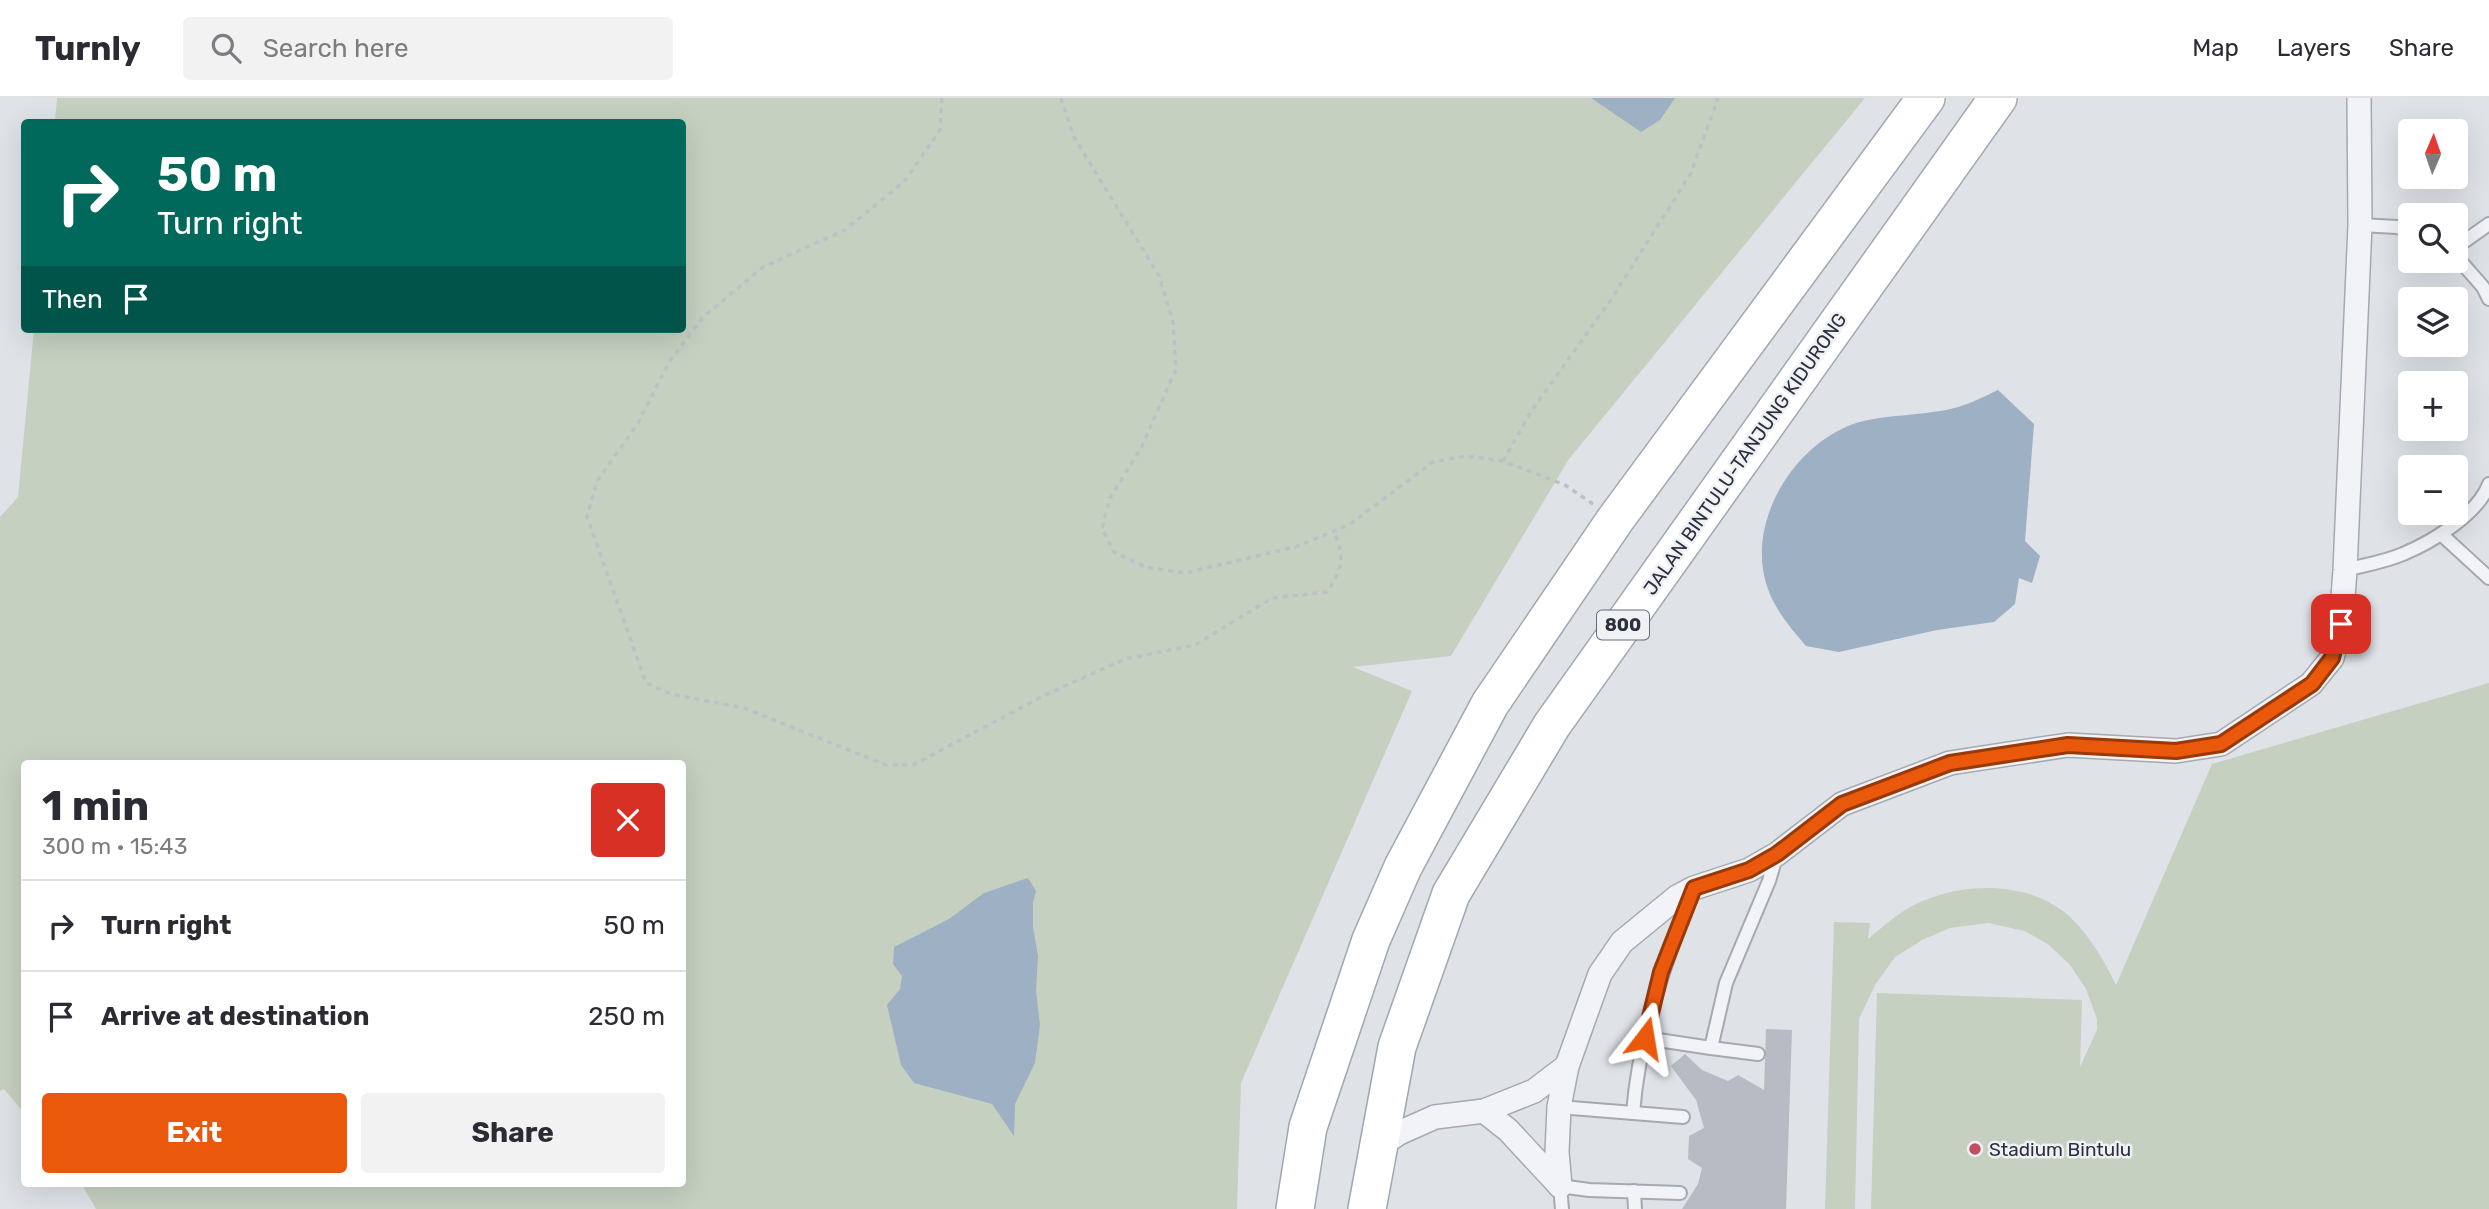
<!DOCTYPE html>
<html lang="en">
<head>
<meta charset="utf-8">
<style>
	:root { --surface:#fff; --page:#f2f2f3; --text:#2b2b33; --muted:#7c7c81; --line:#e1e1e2; --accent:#ea580c }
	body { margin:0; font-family:Rubik,sans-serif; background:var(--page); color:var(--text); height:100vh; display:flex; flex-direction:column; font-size:26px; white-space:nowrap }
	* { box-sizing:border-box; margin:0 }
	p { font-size:23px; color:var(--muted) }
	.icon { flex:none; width:38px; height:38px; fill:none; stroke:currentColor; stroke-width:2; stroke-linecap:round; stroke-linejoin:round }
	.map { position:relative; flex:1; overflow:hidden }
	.drawer { position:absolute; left:21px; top:662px; width:665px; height:427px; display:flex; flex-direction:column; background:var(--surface); border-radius:7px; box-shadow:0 7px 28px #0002 }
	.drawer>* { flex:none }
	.guide { position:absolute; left:21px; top:21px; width:665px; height:214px; border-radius:7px; box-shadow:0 7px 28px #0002; background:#00695c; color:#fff; overflow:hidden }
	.needle { width:46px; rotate:2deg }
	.buttons { position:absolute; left:2398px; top:21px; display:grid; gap:14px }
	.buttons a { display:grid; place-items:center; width:70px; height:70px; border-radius:7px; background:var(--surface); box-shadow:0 7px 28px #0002; font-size:35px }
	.pin { position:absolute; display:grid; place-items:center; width:60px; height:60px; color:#fff; margin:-30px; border-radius:14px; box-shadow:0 4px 10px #0006 }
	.me { position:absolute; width:77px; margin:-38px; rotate:14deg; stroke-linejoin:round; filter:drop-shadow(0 0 5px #0008) }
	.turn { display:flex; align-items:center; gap:24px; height:147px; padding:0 21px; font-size:32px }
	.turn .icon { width:91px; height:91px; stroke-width:2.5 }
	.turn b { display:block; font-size:49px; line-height:60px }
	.then { display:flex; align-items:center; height:66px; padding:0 21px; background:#0003; gap:14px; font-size:26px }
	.round { display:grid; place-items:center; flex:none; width:74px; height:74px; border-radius:7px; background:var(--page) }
	.head { display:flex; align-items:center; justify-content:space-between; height:119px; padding:0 21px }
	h1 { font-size:42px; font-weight:700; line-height:52px }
	.cta { display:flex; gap:14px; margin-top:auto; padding:14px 21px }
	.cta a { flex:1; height:80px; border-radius:7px; background:var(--accent); color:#fff; font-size:28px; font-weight:700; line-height:80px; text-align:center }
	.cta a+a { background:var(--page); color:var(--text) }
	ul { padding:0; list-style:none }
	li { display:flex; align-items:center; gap:21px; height:91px; padding:0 21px; border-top:2px solid var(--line) }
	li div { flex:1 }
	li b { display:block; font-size:26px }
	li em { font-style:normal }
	header { display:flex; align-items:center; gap:42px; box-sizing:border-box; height:98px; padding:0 35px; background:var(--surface); border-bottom:2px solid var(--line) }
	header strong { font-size:33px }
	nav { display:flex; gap:38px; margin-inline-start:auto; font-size:24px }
	.search { width:490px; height:63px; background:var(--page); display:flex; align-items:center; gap:18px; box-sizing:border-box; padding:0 24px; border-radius:7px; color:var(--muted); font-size:26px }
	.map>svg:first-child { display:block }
	.green { fill:#c5d0c1 }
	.water { fill:#9db0c4 }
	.building { fill:#b7bcc4 }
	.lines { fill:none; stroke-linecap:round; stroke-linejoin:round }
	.lane-casing { stroke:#a5a9b1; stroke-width:16 }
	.street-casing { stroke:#a5a9b1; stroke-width:26 }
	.primary-casing { stroke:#a0a7b2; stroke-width:40 }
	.path { stroke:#bec0c6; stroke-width:3.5; stroke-dasharray:5 5; stroke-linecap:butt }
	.lane { stroke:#f2f3f6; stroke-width:12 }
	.street { stroke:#f2f3f6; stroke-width:23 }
	.primary { stroke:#fff; stroke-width:37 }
	.route-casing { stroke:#983908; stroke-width:18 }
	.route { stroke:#ea580c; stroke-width:12 }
	.poi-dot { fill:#c24f5e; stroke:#eff1f5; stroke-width:2.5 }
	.labels { text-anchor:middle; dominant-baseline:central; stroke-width:5; stroke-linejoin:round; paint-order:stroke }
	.shield { fill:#eff1f5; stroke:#656a74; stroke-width:2 }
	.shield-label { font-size:18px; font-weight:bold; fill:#2a303d }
	.street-label { font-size:19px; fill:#2a303d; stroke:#eff1f5 }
	.poi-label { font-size:19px; fill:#2a303d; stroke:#eff1f5; text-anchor:start }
</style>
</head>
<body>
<header>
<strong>Turnly</strong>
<div class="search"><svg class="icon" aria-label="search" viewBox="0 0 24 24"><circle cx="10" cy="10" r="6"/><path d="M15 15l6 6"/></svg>Search here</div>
<nav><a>Map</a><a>Layers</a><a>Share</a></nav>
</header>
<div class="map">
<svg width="2489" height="1111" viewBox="0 0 2489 1111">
	<rect width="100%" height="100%" fill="#dfe2e7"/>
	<g class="green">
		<path d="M57,0H1865L1569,361L1451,558L1353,569L1412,593L1241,985L1237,1111H96L81,1085H682V665H24V1015L4,991L0,993V419L18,399L34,231H682V24H55Z"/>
		<path d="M2489,585V1111H1871L1877,895L2082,902L2080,969L2097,932V921L2086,891L2070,867L2049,847L2025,833L1988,825L1950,830L1922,842L1895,859L1875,887L1859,921L1855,1111H1825L1834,824L1870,825L1868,841C1879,832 1890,822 1902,814C1950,783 2029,779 2072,821C2091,840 2105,864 2116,887L2212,666Z"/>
	</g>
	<g class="water">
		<path d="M1591,0H1675L1660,22L1641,34Z"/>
		<path d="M1998,292L2034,326L2025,443L2040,458L2032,485L2019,480L2015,506L1994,524L1937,532L1839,554L1806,548C1790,529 1773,510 1766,485C1748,424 1791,352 1848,328C1880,315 1924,319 1958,309C1972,305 1985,298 1998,292Z"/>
		<path d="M1028,780L1036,793L1033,805V829L1038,858L1036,893L1040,927L1035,965L1015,1006L1014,1038L992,1006L914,985L901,967L887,907L900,891L902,878L893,866L894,849L949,821L984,795Z"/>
	</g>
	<path class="building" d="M1766,931L1792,932L1786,1111H1682L1698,1086L1702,1070L1688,1061L1689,1038L1704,1030L1696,1002L1671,968L1685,956L1702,972L1728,983L1738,977L1764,992Z"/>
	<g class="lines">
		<g class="lane-casing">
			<g id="lane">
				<path d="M2360,127L2397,129L2410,133"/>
				<path d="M2455,150L2489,126"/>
				<path d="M2455,157L2483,189L2489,201"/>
				<path d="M2441,436L2489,480"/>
				<path d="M2345,472C2364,467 2385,464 2403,456C2432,444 2478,416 2489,386"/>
				<path d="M1645,940L1711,950L1726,885L1769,783L1777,756"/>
				<path d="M1711,950L1758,956"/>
				<path d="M1559,1009L1683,1019"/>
				<path d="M1633,1015C1639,938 1665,865 1692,793"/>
				<path d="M1634,1093L1635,1111"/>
				<path d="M1562,1111L1560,1088L1589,1092L1680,1095"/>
			</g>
		</g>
		<g class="street-casing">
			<g id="street">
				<path d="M1484,1013L1508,1032L1560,1088"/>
				<path d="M1380,1048L1399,1035L1435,1019L1484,1013L1534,993L1567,968"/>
				<path d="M1560,1088L1557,1054L1559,1009L1567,968L1600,876L1622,844L1677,799L1694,790L1749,772L1777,756L1842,706L1950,665L2068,647L2176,653L2221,646L2311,586L2332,560L2341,526L2345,472L2360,127L2359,0"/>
			</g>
		</g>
		<g class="primary-casing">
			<g id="primary">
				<path d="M1295,1111L1308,1029L1371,842L1403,769L1490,606L1615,422L1926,0"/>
				<path d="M1367,1111L1397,949L1451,796L1552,627L1998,0"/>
			</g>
		</g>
		<g class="path">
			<path d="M942,0L940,32L904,84L845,132L763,169L702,220L669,264L637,327L597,383L587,419L646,585L671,596L744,610L886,667H913L1045,597L1125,561L1195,547L1272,500L1327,494C1342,471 1346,459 1333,433"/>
			<path d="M1061,0L1074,39L1159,178L1173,224L1176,271L1141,350L1110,400L1102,430L1114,454L1145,469L1185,475L1295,449L1349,427L1433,364L1466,358L1503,363L1565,387L1593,406"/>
			<path d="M1503,363L1532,312L1612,200L1691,75L1718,0"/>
		</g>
		<use href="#lane" class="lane"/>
		<use href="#street" class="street"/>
		<use href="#primary" class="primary"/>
	</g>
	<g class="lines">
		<g class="route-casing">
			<path id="route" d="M1645,940L1661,874L1694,790L1749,772L1777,756L1842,706L1950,665L2068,647L2176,653L2221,646L2312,586L2332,560L2341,526"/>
		</g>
		<use href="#route" class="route"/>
	</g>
	<circle class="poi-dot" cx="1975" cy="1051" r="7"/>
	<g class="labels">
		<rect class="shield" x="1597" y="512.5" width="52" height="29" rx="5"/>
		<g class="shield-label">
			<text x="1623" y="527">800</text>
		</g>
		<g class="street-label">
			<text transform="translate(1745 356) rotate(-55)">JALAN BINTULU-TANJUNG KIDURONG</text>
		</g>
		<g class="poi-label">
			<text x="1989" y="1051">Stadium Bintulu</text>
		</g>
	</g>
</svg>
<div class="buttons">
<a><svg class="needle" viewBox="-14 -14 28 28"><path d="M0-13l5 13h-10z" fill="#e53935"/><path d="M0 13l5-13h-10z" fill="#7c7c81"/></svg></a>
<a><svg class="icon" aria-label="search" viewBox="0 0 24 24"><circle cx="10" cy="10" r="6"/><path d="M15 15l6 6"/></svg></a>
<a><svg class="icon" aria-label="layers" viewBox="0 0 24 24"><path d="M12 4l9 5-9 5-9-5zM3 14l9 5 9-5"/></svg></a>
<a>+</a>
<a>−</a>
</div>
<div class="pin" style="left:2341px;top:526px;background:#d93025"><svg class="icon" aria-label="arrive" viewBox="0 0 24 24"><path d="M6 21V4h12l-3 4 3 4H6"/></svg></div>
<svg class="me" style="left:1645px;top:940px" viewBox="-20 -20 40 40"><path d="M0-17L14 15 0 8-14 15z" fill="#ea580c" stroke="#fff" stroke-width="4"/></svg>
<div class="guide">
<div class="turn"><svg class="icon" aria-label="right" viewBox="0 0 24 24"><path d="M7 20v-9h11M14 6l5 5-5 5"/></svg><div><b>50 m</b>Turn right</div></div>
<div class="then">Then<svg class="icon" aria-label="arrive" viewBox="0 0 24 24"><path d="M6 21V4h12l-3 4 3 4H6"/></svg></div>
</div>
<section class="drawer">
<div class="head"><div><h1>1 min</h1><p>300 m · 15:43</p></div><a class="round" style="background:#d93025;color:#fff"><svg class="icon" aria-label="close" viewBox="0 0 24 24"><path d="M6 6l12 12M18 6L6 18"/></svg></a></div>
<ul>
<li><svg class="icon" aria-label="right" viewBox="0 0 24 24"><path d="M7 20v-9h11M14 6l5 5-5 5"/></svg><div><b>Turn right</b></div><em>50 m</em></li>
<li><svg class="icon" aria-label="arrive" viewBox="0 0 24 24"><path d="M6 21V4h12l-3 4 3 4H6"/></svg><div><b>Arrive at destination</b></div><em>250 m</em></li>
</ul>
<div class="cta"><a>Exit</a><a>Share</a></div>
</section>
</div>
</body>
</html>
